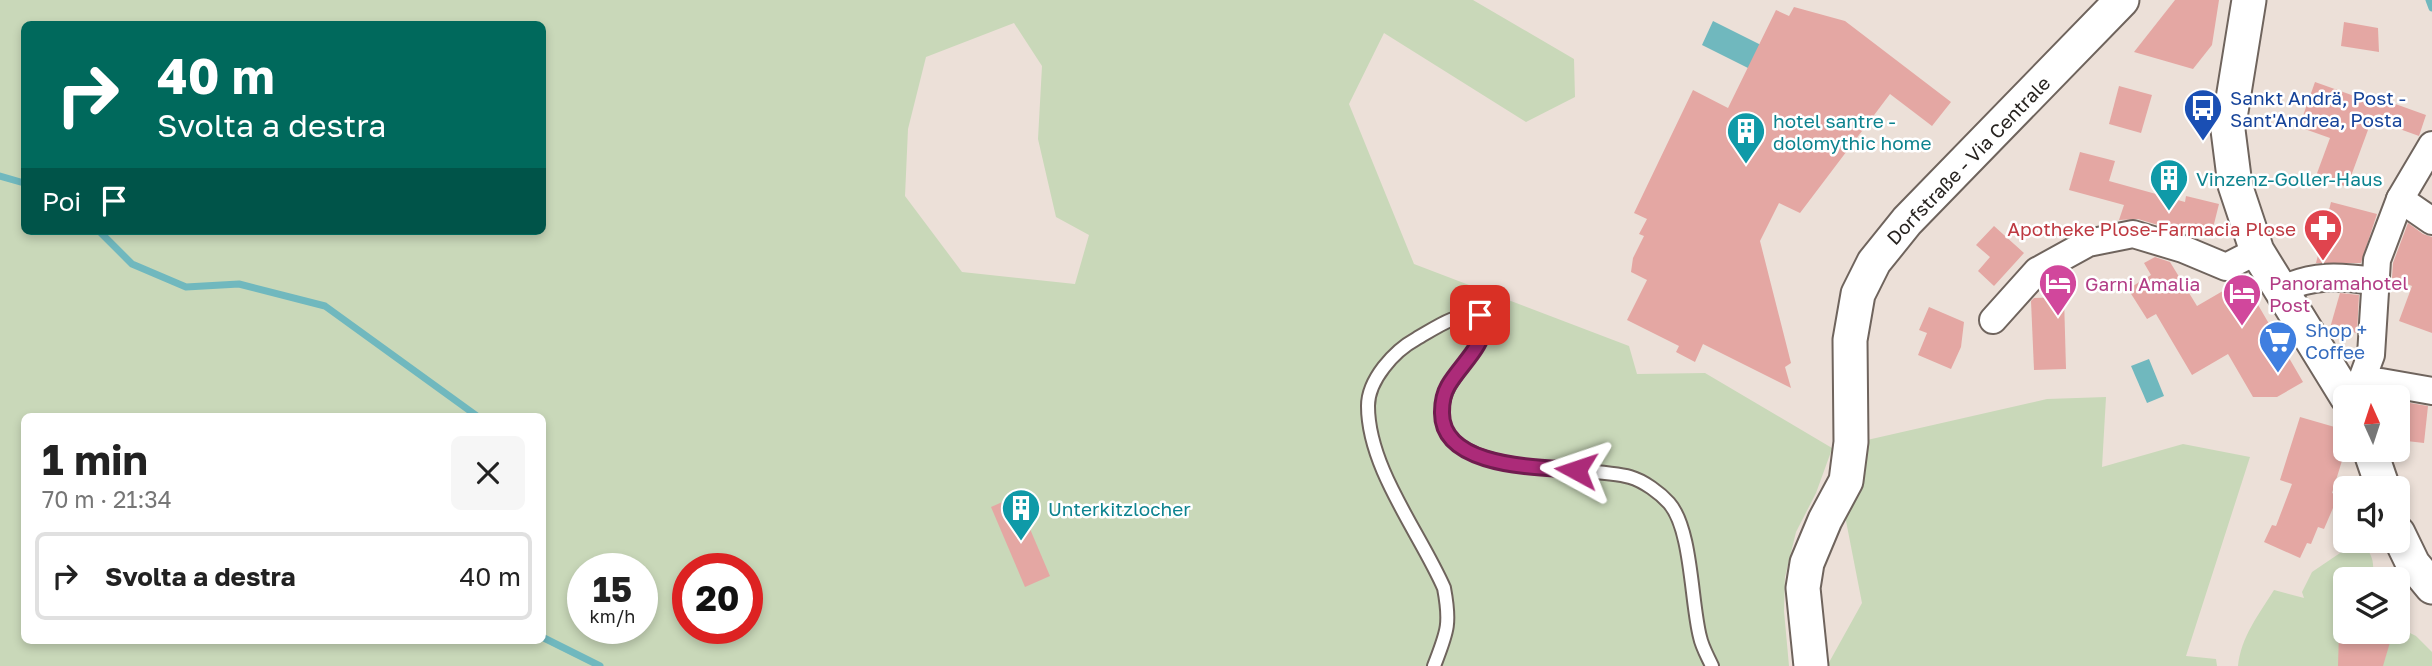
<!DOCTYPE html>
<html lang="it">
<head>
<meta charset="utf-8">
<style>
	:root { --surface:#fff; --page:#f6f6f6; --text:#222; --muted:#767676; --line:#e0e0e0 }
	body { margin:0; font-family:"Golos Text",sans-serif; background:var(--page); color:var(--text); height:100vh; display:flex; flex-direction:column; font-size:26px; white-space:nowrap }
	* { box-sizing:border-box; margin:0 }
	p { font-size:23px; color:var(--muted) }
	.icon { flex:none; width:38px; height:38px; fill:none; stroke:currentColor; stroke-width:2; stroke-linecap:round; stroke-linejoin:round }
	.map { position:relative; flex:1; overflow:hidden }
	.panel { position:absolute; left:21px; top:413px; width:525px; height:231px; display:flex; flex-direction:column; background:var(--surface); border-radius:10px; box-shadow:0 4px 10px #0003 }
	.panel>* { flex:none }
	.banner { position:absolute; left:21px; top:21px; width:525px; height:214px; border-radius:10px; box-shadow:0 4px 10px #0003; background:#00695c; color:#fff; overflow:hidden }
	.needle { width:46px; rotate:357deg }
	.fabs { position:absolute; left:2333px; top:385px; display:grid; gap:14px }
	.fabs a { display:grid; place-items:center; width:77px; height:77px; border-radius:10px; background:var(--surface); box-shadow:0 4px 10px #0003; font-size:35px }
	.speed { position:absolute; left:567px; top:553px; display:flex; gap:14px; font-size:35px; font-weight:700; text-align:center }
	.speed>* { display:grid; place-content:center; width:91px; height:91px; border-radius:50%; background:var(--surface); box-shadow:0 4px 10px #0003; line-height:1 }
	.speed small { font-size:18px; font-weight:400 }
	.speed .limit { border:10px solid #d22; background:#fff; color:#111 }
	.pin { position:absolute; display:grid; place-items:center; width:60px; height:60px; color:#fff; margin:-30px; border-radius:14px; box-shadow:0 4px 10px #0006 }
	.me { position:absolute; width:77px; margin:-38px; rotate:275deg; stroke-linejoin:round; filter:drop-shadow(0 0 5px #0008) }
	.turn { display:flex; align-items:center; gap:24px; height:147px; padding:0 21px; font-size:32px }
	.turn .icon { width:91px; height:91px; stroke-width:2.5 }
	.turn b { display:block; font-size:49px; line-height:60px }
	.then { display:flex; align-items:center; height:66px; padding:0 21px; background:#0003; gap:14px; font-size:26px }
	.round { display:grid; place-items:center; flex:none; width:74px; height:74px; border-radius:10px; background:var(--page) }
	.summary { display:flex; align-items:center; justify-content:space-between; height:119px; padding:0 21px }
	h1 { font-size:42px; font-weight:700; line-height:52px }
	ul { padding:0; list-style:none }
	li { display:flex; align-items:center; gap:21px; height:88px; margin:0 14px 10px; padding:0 7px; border:4px solid var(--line); border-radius:10px }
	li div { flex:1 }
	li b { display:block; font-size:26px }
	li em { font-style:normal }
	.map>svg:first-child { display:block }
	.green { fill:#c9d8b9; fill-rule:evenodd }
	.water { fill:#70b8be }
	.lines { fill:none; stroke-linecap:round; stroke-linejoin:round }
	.stream { stroke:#70b8be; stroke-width:7 }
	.building { fill:#e4a7a3 }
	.service-casing { stroke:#6f645d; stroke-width:16 }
	.minor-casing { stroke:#6f645d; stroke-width:30 }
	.tertiary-casing { stroke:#6f645d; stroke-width:37 }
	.service { stroke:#fff; stroke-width:12 }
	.minor { stroke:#fff; stroke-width:26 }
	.tertiary { stroke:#fff; stroke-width:33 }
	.route-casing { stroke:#701c4f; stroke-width:18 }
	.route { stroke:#ac2b79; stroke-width:12 }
	.labels { text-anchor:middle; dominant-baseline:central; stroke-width:5; stroke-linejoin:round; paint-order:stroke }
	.transit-label { font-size:19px; fill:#164399; stroke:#fff; text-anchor:start }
	.culture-label { font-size:19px; fill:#0d838f; stroke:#fff; text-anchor:start }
	.street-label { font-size:19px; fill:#272320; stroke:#fff }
	.health-label { font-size:19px; fill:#be3a42; stroke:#fff; text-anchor:end }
	.hotel-label { font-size:19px; fill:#b23c85; stroke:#fff; text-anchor:start }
	.shop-label { font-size:19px; fill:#366cbe; stroke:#fff; text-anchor:start }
</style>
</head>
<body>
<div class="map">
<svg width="2432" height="666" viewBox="0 0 2432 666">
	<rect width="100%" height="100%" fill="#ece0d8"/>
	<g class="green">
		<path d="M0,0H1473L1574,59L1575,97L1526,122L1384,33L1349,104L1414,264L1629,346L1637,374L1705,373L1832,448L2047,399L2106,397L2102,467L2183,444L2250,457L2186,656L2216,659L2217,666H1827L1862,603L1832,449L1816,493L1796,532L1785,577L1784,611L1789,666H0ZM1014,23L1042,66L1038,139L1056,217L1089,235L1075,284L962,272L905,196L908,129L926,57ZM24,24H542V231H24ZM24,416H542V640H24ZM583,569H642V628H583ZM688,569H747V628H688Z"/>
		<path d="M2349,541H2359C2373,553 2375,562 2372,579H2345V608L2341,609L2345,611V632H2398V627L2416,636L2432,652V666H2238C2241,637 2259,614 2274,590L2304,598L2302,592L2312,572L2343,551Z"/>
	</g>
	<g class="water">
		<path d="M1713,21L1769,49L1758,73L1702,45Z"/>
		<path d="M2149,359L2164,396L2147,403L2131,366Z"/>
	</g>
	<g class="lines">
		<g class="stream">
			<path d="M2429,0L2432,8"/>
			<path d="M0,176L24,183"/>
			<path d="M99,231L132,264L186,287L239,284L325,306L477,416"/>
			<path d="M542,637L600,666"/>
		</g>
	</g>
	<g class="building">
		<path d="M2175,0H2219L2212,45L2193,69L2134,52Z"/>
		<path d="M1794,7L1845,21L1951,102L1932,126L1890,94L1800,213L1779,203L1760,241L1791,363L1785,367L1791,388L1703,344L1695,362L1676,352L1679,346L1627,320L1647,280L1631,272L1633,258L1644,236L1639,234L1647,219L1634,213L1693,90L1728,108L1776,10L1789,16Z"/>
		<path d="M2344,22L2378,28L2379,52L2341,46Z"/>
		<path d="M2315,82L2360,98L2362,92L2426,115L2419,136L2372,119L2347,187L2316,176L2330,138L2299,127Z"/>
		<path d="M2119,86L2152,95L2141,133L2109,124Z"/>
		<path d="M2080,152L2115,161L2109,181L2185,202L2186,196L2219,204L2211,236L2179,227L2178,231L2138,219L2119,220L2124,205L2069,190Z"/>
		<path d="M2331,202L2377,214L2361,263H2316Z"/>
		<path d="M2408,223L2423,234L2432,237V333L2399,321L2412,286L2392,278L2393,263Z"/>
		<path d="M1994,226L2024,253L1994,286L1978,271L1990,257L1976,245Z"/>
		<path d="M2155,257L2170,262L2197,306L2228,288L2232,294L2247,286L2303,382L2277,397H2253L2228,354L2192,375L2156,314L2147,319L2128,289L2151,275L2144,263Z"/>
		<path d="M2340,293L2359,295L2357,333L2330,328Z"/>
		<path d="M2064,297L2066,369L2034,370L2031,301L2034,298Z"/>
		<path d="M1929,307L1964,322L1961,347L1951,369L1918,355L1927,333L1919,330Z"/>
		<path d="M2398,401L2428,406L2424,443L2398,440Z"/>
		<path d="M2300,417L2345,430V451L2332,493L2337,495L2336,501L2324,529L2318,527L2311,544L2307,543L2300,558L2264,542L2272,525L2276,526L2292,484L2280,480Z"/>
		<path d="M1016,496L1050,576L1025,587L991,507Z"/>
		<path d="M2339,632H2393L2383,666H2338Z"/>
	</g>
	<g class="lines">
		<g class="service-casing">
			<path id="service" d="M1434,666C1447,632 1451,625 1444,588C1420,533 1368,468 1368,406C1368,380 1394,351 1416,339C1437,327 1455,313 1480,315L1485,322C1482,356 1444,375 1442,410C1438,480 1586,464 1630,477C1644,481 1660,493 1669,503C1692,529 1691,603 1700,637C1702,647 1708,657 1712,666"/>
		</g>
		<g class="minor-casing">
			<g id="minor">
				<path d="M2400,199L2432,221"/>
				<path d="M2281,290C2313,274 2340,276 2374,281"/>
				<path d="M1993,320L2037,271L2088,243L2133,234L2183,249L2226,267L2257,251"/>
				<path d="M2361,382H2381L2432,391"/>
				<path d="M2345,393L2361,382L2371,355L2377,260L2400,199L2432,145"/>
			</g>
		</g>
		<g class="tertiary-casing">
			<g id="tertiary">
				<path d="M2249,0L2228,130L2235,185L2257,251L2347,397"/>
				<path d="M2370,450L2383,488"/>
				<path d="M2398,533L2413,564L2432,587"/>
				<path d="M1811,666L1803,588L1807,563L1825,520L1846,481L1851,442L1850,340L1858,294L1874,262L1907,221L2122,0"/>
			</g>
		</g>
		<use href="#service" class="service"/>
		<use href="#minor" class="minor"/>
		<use href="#tertiary" class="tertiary"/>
	</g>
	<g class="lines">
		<g class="route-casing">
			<path id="route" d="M1480,315L1485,322C1483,348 1461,364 1448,386C1444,393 1442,404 1442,412C1441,468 1538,467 1576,470"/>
		</g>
		<use href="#route" class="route"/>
	</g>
	<defs>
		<g id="bus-pin" transform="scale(2.0125)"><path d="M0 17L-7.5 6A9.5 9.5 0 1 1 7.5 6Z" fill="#1a4fb4" stroke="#fff"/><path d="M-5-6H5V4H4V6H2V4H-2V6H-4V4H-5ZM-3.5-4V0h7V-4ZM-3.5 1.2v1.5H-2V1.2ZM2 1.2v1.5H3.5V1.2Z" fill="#fff"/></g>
		<g id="building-pin" transform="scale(2.0125)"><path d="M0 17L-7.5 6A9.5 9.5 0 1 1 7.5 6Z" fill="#0f9aa8" stroke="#fff"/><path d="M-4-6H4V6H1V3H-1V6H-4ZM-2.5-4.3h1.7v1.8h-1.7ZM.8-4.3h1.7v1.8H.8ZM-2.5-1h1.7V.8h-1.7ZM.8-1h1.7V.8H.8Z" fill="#fff"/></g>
		<g id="pharmacy-pin" transform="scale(2.0125)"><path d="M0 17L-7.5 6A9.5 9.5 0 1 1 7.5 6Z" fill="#e0444e" stroke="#fff"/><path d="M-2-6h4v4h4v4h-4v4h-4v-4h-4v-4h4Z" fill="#fff"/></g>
		<g id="hotel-pin" transform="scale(2.0125)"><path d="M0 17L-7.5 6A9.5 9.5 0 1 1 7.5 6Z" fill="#d1479c" stroke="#fff"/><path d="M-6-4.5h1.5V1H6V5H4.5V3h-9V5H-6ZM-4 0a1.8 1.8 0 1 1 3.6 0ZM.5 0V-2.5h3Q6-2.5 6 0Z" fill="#fff"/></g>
		<g id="supermarket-pin" transform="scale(2.0125)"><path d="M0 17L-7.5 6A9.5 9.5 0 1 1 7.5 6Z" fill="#3f7fe0" stroke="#fff"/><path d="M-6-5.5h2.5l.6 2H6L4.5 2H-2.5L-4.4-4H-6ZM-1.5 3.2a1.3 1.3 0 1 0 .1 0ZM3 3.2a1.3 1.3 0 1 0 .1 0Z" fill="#fff"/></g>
	</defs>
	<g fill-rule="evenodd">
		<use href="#bus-pin" x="2203" y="108"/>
		<use href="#building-pin" x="1746" y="131"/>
		<use href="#building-pin" x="2169" y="178"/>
		<use href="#pharmacy-pin" x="2323" y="228"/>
		<use href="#hotel-pin" x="2058" y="283"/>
		<use href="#hotel-pin" x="2242" y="293"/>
		<use href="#supermarket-pin" x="2278" y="340"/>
		<use href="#building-pin" x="1021" y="508"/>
	</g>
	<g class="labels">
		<g class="transit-label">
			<text x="2230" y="97">Sankt Andrä, Post -<tspan x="2230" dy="22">Sant'Andrea, Posta</tspan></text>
		</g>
		<g class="culture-label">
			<text x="1773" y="120">hotel santre -<tspan x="1773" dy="22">dolomythic home</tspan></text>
			<text x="2196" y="178">Vinzenz-Goller-Haus</text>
			<text x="1048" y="508">Unterkitzlocher</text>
		</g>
		<g class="street-label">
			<text transform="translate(1968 160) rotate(-46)">Dorfstraße - Via Centrale</text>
		</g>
		<g class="health-label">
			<text x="2296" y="228">Apotheke Plose-Farmacia Plose</text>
		</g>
		<g class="hotel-label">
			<text x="2269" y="282">Panoramahotel<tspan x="2269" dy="22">Post</tspan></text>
			<text x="2085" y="283">Garni Amalia</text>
		</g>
		<g class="shop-label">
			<text x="2305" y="329">Shop +<tspan x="2305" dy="22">Coffee</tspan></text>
		</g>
	</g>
</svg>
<div class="fabs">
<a><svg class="needle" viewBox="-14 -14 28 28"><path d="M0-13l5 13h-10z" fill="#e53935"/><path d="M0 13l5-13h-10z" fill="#767676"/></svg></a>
<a><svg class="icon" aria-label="sound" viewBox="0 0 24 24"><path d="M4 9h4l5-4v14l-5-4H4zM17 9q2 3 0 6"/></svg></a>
<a><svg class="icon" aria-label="layers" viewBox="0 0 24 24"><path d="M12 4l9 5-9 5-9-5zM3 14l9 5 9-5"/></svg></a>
</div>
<div class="speed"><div>15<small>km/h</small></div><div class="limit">20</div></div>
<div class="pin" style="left:1480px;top:315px;background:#d93025"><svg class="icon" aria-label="arrive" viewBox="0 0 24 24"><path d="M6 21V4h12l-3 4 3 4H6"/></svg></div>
<svg class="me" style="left:1576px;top:470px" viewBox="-20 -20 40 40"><path d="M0-17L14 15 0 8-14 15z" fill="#ac2b79" stroke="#fff" stroke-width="4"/></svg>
<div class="banner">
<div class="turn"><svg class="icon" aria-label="right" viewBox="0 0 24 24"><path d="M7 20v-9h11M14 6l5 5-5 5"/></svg><div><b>40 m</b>Svolta a destra</div></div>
<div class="then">Poi<svg class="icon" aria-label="arrive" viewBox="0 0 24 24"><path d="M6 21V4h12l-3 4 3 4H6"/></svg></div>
</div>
<section class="panel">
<div class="summary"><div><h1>1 min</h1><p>70 m · 21:34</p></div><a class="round"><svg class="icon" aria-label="close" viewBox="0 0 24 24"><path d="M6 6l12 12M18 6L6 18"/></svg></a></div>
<ul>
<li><svg class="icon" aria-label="right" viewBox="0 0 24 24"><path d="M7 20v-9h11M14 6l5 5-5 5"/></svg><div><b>Svolta a destra</b></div><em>40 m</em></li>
</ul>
</section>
</div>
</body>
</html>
